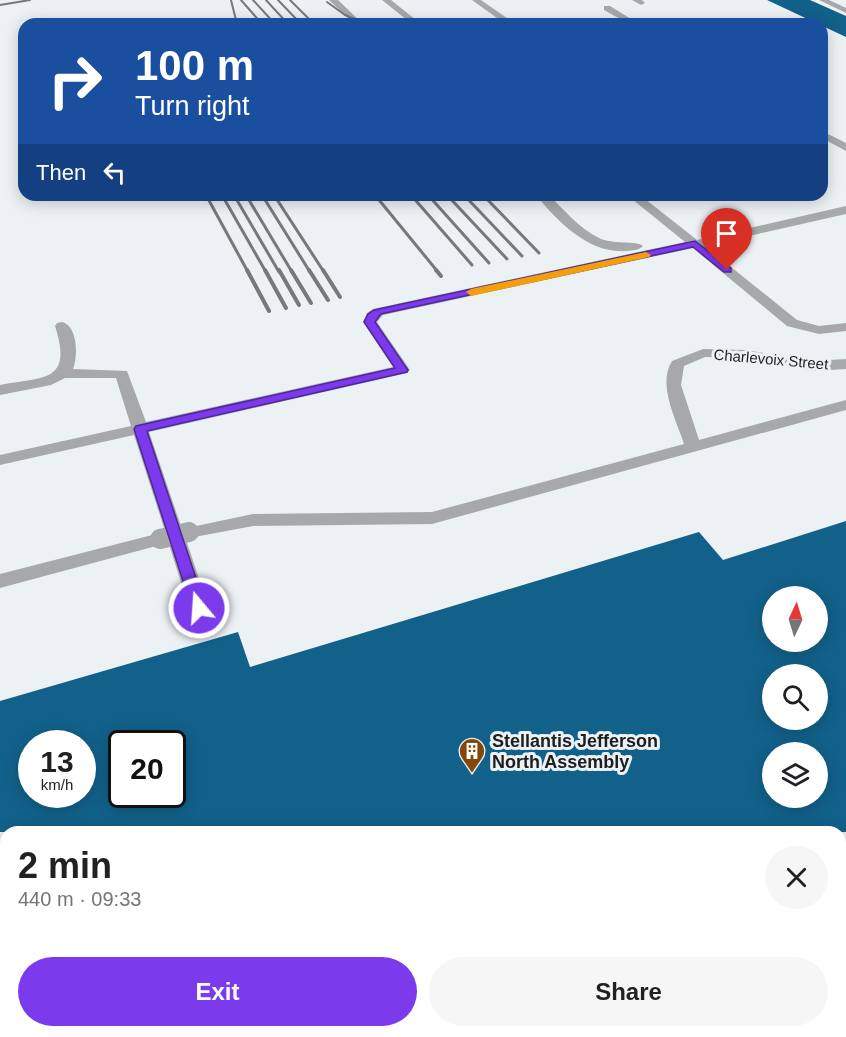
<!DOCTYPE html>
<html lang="en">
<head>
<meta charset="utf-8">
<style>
	:root { --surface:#fff; --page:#f6f6f6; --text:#202124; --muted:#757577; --accent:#7c3aed }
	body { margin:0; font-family:Arial,sans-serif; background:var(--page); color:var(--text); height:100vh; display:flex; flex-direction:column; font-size:22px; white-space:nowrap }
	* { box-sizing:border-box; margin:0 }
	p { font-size:20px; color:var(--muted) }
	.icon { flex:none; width:33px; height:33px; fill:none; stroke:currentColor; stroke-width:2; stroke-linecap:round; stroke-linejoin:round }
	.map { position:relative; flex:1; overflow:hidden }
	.drawer { position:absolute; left:0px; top:826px; width:846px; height:212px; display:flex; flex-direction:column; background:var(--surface); border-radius:18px 18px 0 0; box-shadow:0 3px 15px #0003 }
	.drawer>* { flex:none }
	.banner { position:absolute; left:18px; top:18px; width:810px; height:183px; border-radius:18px; box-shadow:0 3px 15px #0003; background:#1a4fa0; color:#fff; overflow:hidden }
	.needle { width:39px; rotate:4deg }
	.fabs { position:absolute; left:762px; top:586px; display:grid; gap:12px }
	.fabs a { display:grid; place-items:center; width:66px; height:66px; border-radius:50%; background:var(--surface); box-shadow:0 3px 15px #0003; font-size:30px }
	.speed { position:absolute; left:18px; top:730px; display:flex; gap:12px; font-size:30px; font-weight:700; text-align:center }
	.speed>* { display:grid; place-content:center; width:78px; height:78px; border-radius:50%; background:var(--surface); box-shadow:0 3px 15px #0003; line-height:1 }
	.speed small { font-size:15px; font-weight:400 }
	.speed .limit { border:3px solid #111; border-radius:9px; background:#fff; color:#111 }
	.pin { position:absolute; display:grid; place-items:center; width:51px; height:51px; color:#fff; margin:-62px -26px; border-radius:50% 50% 50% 0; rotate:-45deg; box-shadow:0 0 6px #0007 }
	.pin .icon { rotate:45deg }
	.me { position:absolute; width:66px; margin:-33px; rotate:342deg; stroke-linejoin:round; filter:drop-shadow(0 0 4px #0008) }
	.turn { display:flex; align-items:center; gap:21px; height:126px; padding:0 18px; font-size:27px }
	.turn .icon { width:78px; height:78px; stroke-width:2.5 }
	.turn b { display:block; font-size:42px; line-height:51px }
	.then { display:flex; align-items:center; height:57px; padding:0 18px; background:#0003; gap:12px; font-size:22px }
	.round { display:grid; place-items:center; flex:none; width:63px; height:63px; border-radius:32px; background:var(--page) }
	.summary { display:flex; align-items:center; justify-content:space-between; height:102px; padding:0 18px }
	h1 { font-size:36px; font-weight:700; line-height:45px }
	.action { display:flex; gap:12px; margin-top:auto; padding:12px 18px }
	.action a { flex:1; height:69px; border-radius:36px; background:var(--accent); color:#fff; font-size:24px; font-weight:700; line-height:69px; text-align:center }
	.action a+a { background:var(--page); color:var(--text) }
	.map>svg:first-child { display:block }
	.building { fill:#12618a; fill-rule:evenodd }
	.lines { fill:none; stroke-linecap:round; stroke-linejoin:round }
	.minor { fill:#a6a8aa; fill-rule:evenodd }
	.rail-far2 { stroke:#76787a; stroke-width:2 }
	.rail-far1 { stroke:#76787a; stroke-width:3 }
	.rail { stroke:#76787a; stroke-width:4 }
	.minor-bridge { stroke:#a6a8aa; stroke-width:20 }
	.route { fill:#7c3aed; stroke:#51269a; stroke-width:1.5 }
	.slow { fill:#f59e0b }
	.labels { text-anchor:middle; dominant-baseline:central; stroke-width:6; stroke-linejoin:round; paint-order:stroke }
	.street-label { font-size:15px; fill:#1d1e1f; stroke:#ecf1f4 }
	.near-poi-label { font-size:18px; font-weight:bold; fill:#1d1e1f; stroke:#ecf1f4; text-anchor:start }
</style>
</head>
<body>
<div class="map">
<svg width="846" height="1037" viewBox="0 0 846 1037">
	<rect width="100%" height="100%" fill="#ecf1f4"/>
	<g class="building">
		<path d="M767,0H810L846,16V37Z"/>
		<path d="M846,521V832H0V701L238,632L250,667L699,532L723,560ZM772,597H818V642H772ZM772,675H818V720H772ZM32,744H82V795H32ZM122,744H172V795H122ZM772,753H818V798H772Z"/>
	</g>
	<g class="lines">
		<g class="minor">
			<path d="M329,0H338L363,24H354Z"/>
			<path d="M382,0H391L421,24H412Z"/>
			<path d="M472,0H481L511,21L504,23Z"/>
			<path d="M632,0H642L645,3L641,5Z"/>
			<path d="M819,0H829L846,8V13Z"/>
			<path d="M604,6H610L639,24H629L604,10Z"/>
			<path d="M822,131L846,143V151L822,138Z"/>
			<path d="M536,195H549C564,210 579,228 599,238C612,245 637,240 643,246C638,251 633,250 626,251C589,254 557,221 536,195Z"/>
			<path d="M627,195H640L697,240L846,206V214L705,246L797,320L819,326L846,323V331L819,334L787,326L693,248L383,315L377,322L410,370L407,373L149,432L182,529L253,514L432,512L684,444C676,419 657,385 672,361L703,349L745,350L813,361L846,359V369L813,371L745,358L705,357L684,366L681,385L699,440L846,400V410L432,524L253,526L189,538L185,537L209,608L206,613L199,615L192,613L189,608L168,541L160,545L0,588V574L160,533L166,534L134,435L0,465V455L131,426L116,378H65L51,385L0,395V385C45,377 73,382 55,326L57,323L62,322C78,326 78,356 73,369L127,371L146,422L393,367L363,322L367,313L373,309L685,242Z"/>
		</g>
		<g class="rail-far2">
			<path d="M231,0L237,24"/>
			<path d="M241,0L262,24"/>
			<path d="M253,0L275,24"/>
			<path d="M266,0L288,24"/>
			<path d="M278,0L301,24"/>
			<path d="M290,0L314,24"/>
			<path d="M327,2L345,15L366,24"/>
			<path d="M0,5L30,0"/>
			<path d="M167,19V24"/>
		</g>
		<g class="rail-far1">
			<path d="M206,195L248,272"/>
			<path d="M222,195L266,272"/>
			<path d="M234,195L279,272"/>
			<path d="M246,195L292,272"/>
			<path d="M262,195L310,272"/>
			<path d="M274,195L324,272"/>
			<path d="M375,195L438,272"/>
			<path d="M411,195L472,265"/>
			<path d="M428,195L489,263"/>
			<path d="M447,195L507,259"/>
			<path d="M464,195L522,256"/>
			<path d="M483,195L539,253"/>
		</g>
		<g class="rail">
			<path d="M247,270L269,311"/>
			<path d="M265,270L286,308"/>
			<path d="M279,270L299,305"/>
			<path d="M291,270L311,303"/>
			<path d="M309,270L328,300"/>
			<path d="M323,270L340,297"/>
			<path d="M436,270L441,276"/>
		</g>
		<path class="minor-bridge" d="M160,539L189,532"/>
	</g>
	<path class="route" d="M695,241L731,268V272H724L693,247L381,314L375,322L408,370L407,372L147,431L206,608L204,612H193L134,429L136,426L395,368L364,322L368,314L374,310Z"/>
	<path class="slow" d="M646,252L651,255L649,257L471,296L466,292L471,289Z"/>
	<defs>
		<g id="building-pin" transform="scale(1.35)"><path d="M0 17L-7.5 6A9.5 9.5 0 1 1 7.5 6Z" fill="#854708" stroke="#ecf1f4"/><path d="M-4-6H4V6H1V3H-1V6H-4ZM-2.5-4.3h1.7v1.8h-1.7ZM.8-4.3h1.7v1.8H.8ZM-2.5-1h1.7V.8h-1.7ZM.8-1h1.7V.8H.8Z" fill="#fff"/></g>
	</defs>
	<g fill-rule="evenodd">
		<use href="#building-pin" x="472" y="751"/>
	</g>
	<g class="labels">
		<g class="street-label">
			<text transform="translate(771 359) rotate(5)">Charlevoix Street</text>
		</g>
		<g class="near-poi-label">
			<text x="492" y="741">Stellantis Jefferson<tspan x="492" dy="21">North Assembly</tspan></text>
		</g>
	</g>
</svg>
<div class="fabs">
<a><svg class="needle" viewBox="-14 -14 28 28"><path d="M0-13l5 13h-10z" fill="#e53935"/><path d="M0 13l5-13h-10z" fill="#757577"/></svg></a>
<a><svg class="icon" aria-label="search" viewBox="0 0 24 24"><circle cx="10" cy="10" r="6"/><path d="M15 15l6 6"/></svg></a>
<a><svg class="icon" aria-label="layers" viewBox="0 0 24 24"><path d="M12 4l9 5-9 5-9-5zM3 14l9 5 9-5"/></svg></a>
</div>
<div class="speed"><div>13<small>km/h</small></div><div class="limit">20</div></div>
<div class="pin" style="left:727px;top:270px;background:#d93025"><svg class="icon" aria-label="arrive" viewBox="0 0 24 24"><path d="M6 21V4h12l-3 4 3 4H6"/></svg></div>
<svg class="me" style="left:199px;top:608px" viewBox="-20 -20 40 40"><circle r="17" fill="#7c3aed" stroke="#fff" stroke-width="3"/><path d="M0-11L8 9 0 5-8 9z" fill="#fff"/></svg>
<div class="banner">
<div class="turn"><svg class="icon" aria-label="right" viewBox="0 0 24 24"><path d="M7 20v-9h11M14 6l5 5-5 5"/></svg><div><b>100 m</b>Turn right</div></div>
<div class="then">Then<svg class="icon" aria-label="left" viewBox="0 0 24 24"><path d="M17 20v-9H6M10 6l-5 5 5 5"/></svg></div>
</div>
<section class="drawer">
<div class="summary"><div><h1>2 min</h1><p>440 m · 09:33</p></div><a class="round"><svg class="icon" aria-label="close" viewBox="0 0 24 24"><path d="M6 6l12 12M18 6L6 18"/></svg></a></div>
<div class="action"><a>Exit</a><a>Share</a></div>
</section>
</div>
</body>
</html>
